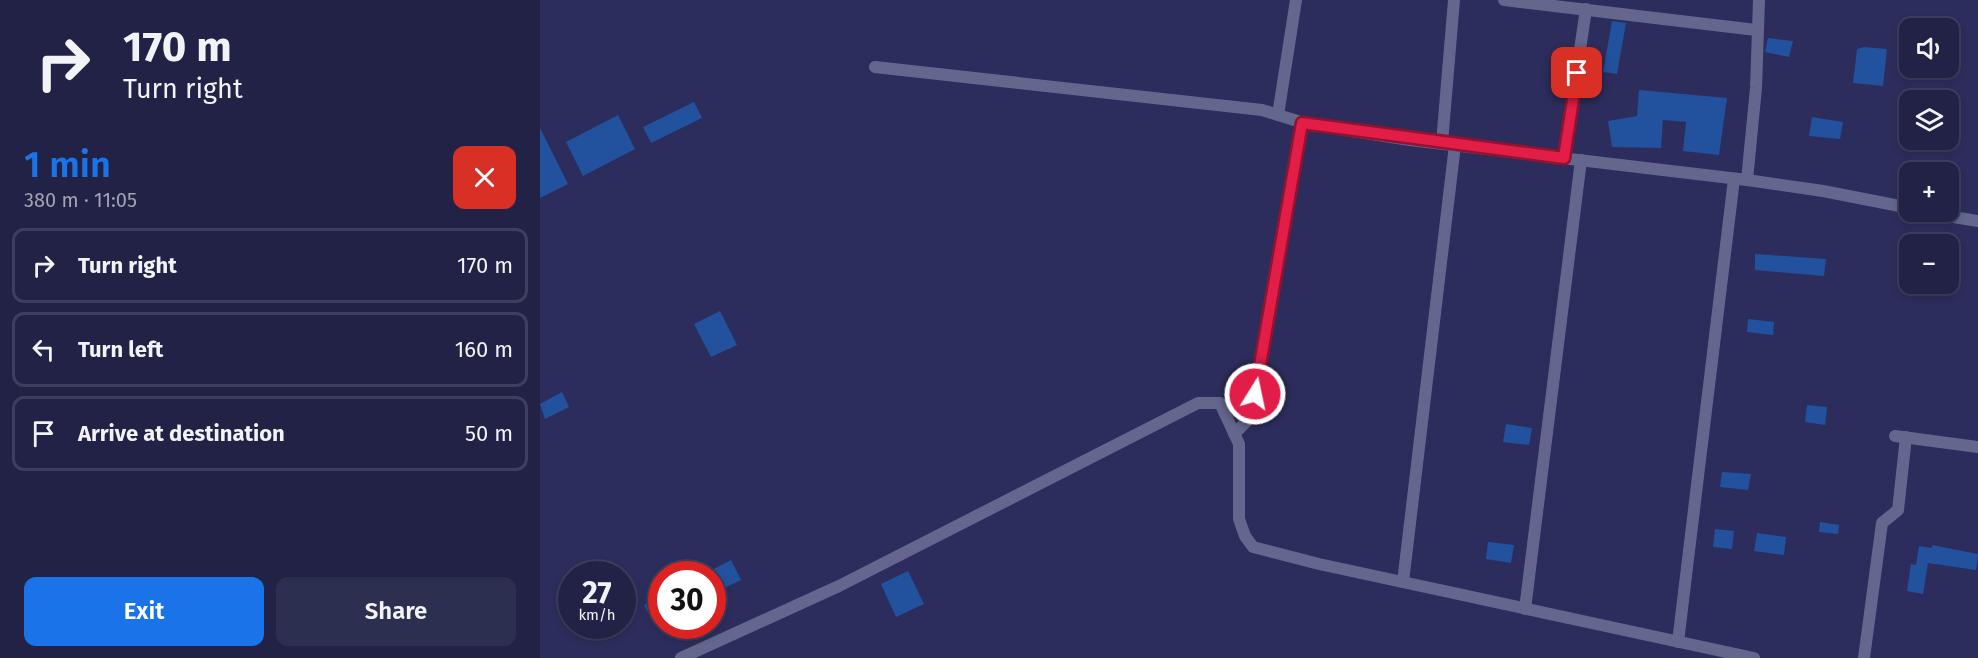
<!DOCTYPE html>
<html lang="en">
<head>
<meta charset="utf-8">
<style>
	:root { --surface:#212245; --page:#2d2f50; --text:#f1f3f6; --muted:#a2a4b3; --line:#3e3f5e; --accent:#1a73e8 }
	body { margin:0; font-family:"Fira Sans",sans-serif; background:var(--page); color:var(--text); height:100vh; display:flex; flex-direction:column; font-size:22px; white-space:nowrap }
	* { box-sizing:border-box; margin:0 }
	p { font-size:20px; color:var(--muted) }
	.icon { flex:none; width:33px; height:33px; fill:none; stroke:currentColor; stroke-width:2; stroke-linecap:round; stroke-linejoin:round }
	.map { position:relative; flex:1; overflow:hidden }
	.sheet { display:flex; flex-direction:column; background:var(--surface); width:540px }
	.sheet>* { flex:none }
	.banner { background:#212245; color:var(--text); overflow:hidden }
	.controls { position:absolute; left:1359px; top:18px; display:grid; gap:12px }
	.controls a { display:grid; place-items:center; width:60px; height:60px; border-radius:12px; background:var(--surface); box-shadow:0 3px 9px #0003,0 0 0 2px var(--line); font-size:30px }
	.speed { position:absolute; left:18px; top:561px; display:flex; gap:12px; font-size:30px; font-weight:700; text-align:center }
	.speed>* { display:grid; place-content:center; width:78px; height:78px; border-radius:50%; background:var(--surface); box-shadow:0 3px 9px #0003,0 0 0 2px var(--line); line-height:1 }
	.speed small { font-size:15px; font-weight:400 }
	.speed .limit { border:9px solid #d22; background:#fff; color:#111 }
	.pin { position:absolute; display:grid; place-items:center; width:51px; height:51px; color:#fff; margin:-26px; border-radius:12px; box-shadow:0 3px 9px #0006 }
	.me { position:absolute; width:66px; margin:-33px; rotate:10deg; stroke-linejoin:round; filter:drop-shadow(0 0 4px #0008) }
	.turn { display:flex; align-items:center; gap:21px; height:126px; padding:0 24px; font-size:27px }
	.turn .icon { width:78px; height:78px; stroke-width:2.5 }
	.turn b { display:block; font-size:42px; line-height:51px }
	.round { display:grid; place-items:center; flex:none; width:63px; height:63px; border-radius:12px; background:var(--page) }
	.overview { display:flex; align-items:center; justify-content:space-between; height:102px; padding:0 24px }
	h1 { font-size:36px; font-weight:600; line-height:45px; color:var(--accent) }
	.primary-button { display:flex; gap:12px; margin-top:auto; padding:12px 24px }
	.primary-button a { flex:1; height:69px; border-radius:12px; background:var(--accent); color:#fff; font-size:24px; font-weight:600; line-height:69px; text-align:center }
	.primary-button a+a { background:var(--page); color:var(--text) }
	ul { padding:0; list-style:none }
	li { display:flex; align-items:center; gap:18px; height:75px; margin:0 12px 9px; padding:0 12px; border:3px solid var(--line); border-radius:12px }
	li div { flex:1 }
	li b { display:block; font-size:22px }
	li em { font-style:normal }
	main { display:flex; flex:1; min-height:0 }
	.map>svg:first-child { display:block }
	.building { fill:#22519e }
	.lines { fill:none; stroke-linecap:round; stroke-linejoin:round }
	.minor { stroke:#63668d; stroke-width:12 }
	.route-casing { stroke:#92132f; stroke-width:15 }
	.route { stroke:#e11d48; stroke-width:10 }
</style>
</head>
<body>
<main>
<section class="sheet">
<div class="banner">
<div class="turn"><svg class="icon" aria-label="right" viewBox="0 0 24 24"><path d="M7 20v-9h11M14 6l5 5-5 5"/></svg><div><b>170 m</b>Turn right</div></div>
</div>
<div class="overview"><div><h1>1 min</h1><p>380 m · 11:05</p></div><a class="round" style="background:#d93025;color:#fff"><svg class="icon" aria-label="close" viewBox="0 0 24 24"><path d="M6 6l12 12M18 6L6 18"/></svg></a></div>
<ul>
<li><svg class="icon" aria-label="right" viewBox="0 0 24 24"><path d="M7 20v-9h11M14 6l5 5-5 5"/></svg><div><b>Turn right</b></div><em>170 m</em></li>
<li><svg class="icon" aria-label="left" viewBox="0 0 24 24"><path d="M17 20v-9H6M10 6l-5 5 5 5"/></svg><div><b>Turn left</b></div><em>160 m</em></li>
<li><svg class="icon" aria-label="arrive" viewBox="0 0 24 24"><path d="M6 21V4h12l-3 4 3 4H6"/></svg><div><b>Arrive at destination</b></div><em>50 m</em></li>
</ul>
<div class="primary-button"><a>Exit</a><a>Share</a></div>
</section>
<div class="map">
<svg width="1438" height="658" viewBox="0 0 1438 658">
	<rect width="100%" height="100%" fill="#2c2d5c"/>
	<g class="building">
		<path d="M1072,21L1086,23L1077,74L1063,72Z"/>
		<path d="M1228,38L1253,41L1249,57L1225,52Z"/>
		<path d="M1324,47L1347,49L1343,86L1313,83L1317,49Z"/>
		<path d="M1099,90L1187,98L1179,155L1143,151L1146,122L1123,120L1121,148L1072,147L1068,121L1097,116Z"/>
		<path d="M154,102L162,118L111,143L103,127Z"/>
		<path d="M78,115L95,149L43,176L26,142Z"/>
		<path d="M1272,117L1303,122L1300,139L1269,136Z"/>
		<path d="M0,128L28,184L0,198Z"/>
		<path d="M1215,254L1286,259L1284,276L1215,270Z"/>
		<path d="M180,311L197,345L171,357L154,324Z"/>
		<path d="M1208,319L1234,322L1233,335L1207,332Z"/>
		<path d="M22,392L29,407L5,419L0,404Z"/>
		<path d="M1267,405L1287,407L1285,425L1265,422Z"/>
		<path d="M966,424L992,428L989,445L963,442Z"/>
		<path d="M1182,472L1211,474L1208,490L1180,487Z"/>
		<path d="M1280,522L1299,525L1298,534L1279,532Z"/>
		<path d="M1175,529L1194,531L1192,549L1173,547Z"/>
		<path d="M1217,533L1246,537L1244,555L1214,551Z"/>
		<path d="M948,542L974,545L971,563L946,559Z"/>
		<path d="M1392,545L1438,554L1436,570L1388,563L1383,594L1367,591L1371,564L1376,565L1379,546L1392,548Z"/>
		<path d="M191,560L201,580L178,591L172,581V570Z"/>
		<path d="M368,571L384,604L356,617L341,584Z"/>
		<path d="M122,597V617L112,621L104,605Z"/>
	</g>
	<g class="lines">
		<g class="minor">
			<path d="M964,0L1216,30"/>
			<path d="M1219,0L1216,88L1207,180L1283,191L1370,208"/>
			<path d="M335,67L722,110L767,124L870,140L1207,180"/>
			<path d="M738,115L756,0"/>
			<path d="M902,143L914,0"/>
			<path d="M1024,158L1046,9"/>
			<path d="M1383,212L1438,221"/>
			<path d="M694,434L711,417L762,123"/>
			<path d="M1355,436L1438,447"/>
			<path d="M863,582L915,145"/>
			<path d="M985,609L1041,160"/>
			<path d="M1138,642L1194,179"/>
			<path d="M141,658L299,586L658,403H680L699,444V519L705,536L713,547L779,564L1214,658"/>
			<path d="M1324,658L1342,523L1358,510L1366,437"/>
		</g>
	</g>
	<g class="lines">
		<g class="route-casing">
			<path id="route" d="M715,394L762,123L1024,158L1037,73"/>
		</g>
		<use href="#route" class="route"/>
	</g>
</svg>
<div class="controls">
<a><svg class="icon" aria-label="sound" viewBox="0 0 24 24"><path d="M4 9h4l5-4v14l-5-4H4zM17 9q2 3 0 6"/></svg></a>
<a><svg class="icon" aria-label="layers" viewBox="0 0 24 24"><path d="M12 4l9 5-9 5-9-5zM3 14l9 5 9-5"/></svg></a>
<a>+</a>
<a>−</a>
</div>
<div class="speed"><div>27<small>km/h</small></div><div class="limit">30</div></div>
<div class="pin" style="left:1037px;top:73px;background:#d93025"><svg class="icon" aria-label="arrive" viewBox="0 0 24 24"><path d="M6 21V4h12l-3 4 3 4H6"/></svg></div>
<svg class="me" style="left:715px;top:394px" viewBox="-20 -20 40 40"><circle r="17" fill="#e11d48" stroke="#fff" stroke-width="3"/><path d="M0-11L8 9 0 5-8 9z" fill="#fff"/></svg>
</div>
</main>
</body>
</html>
